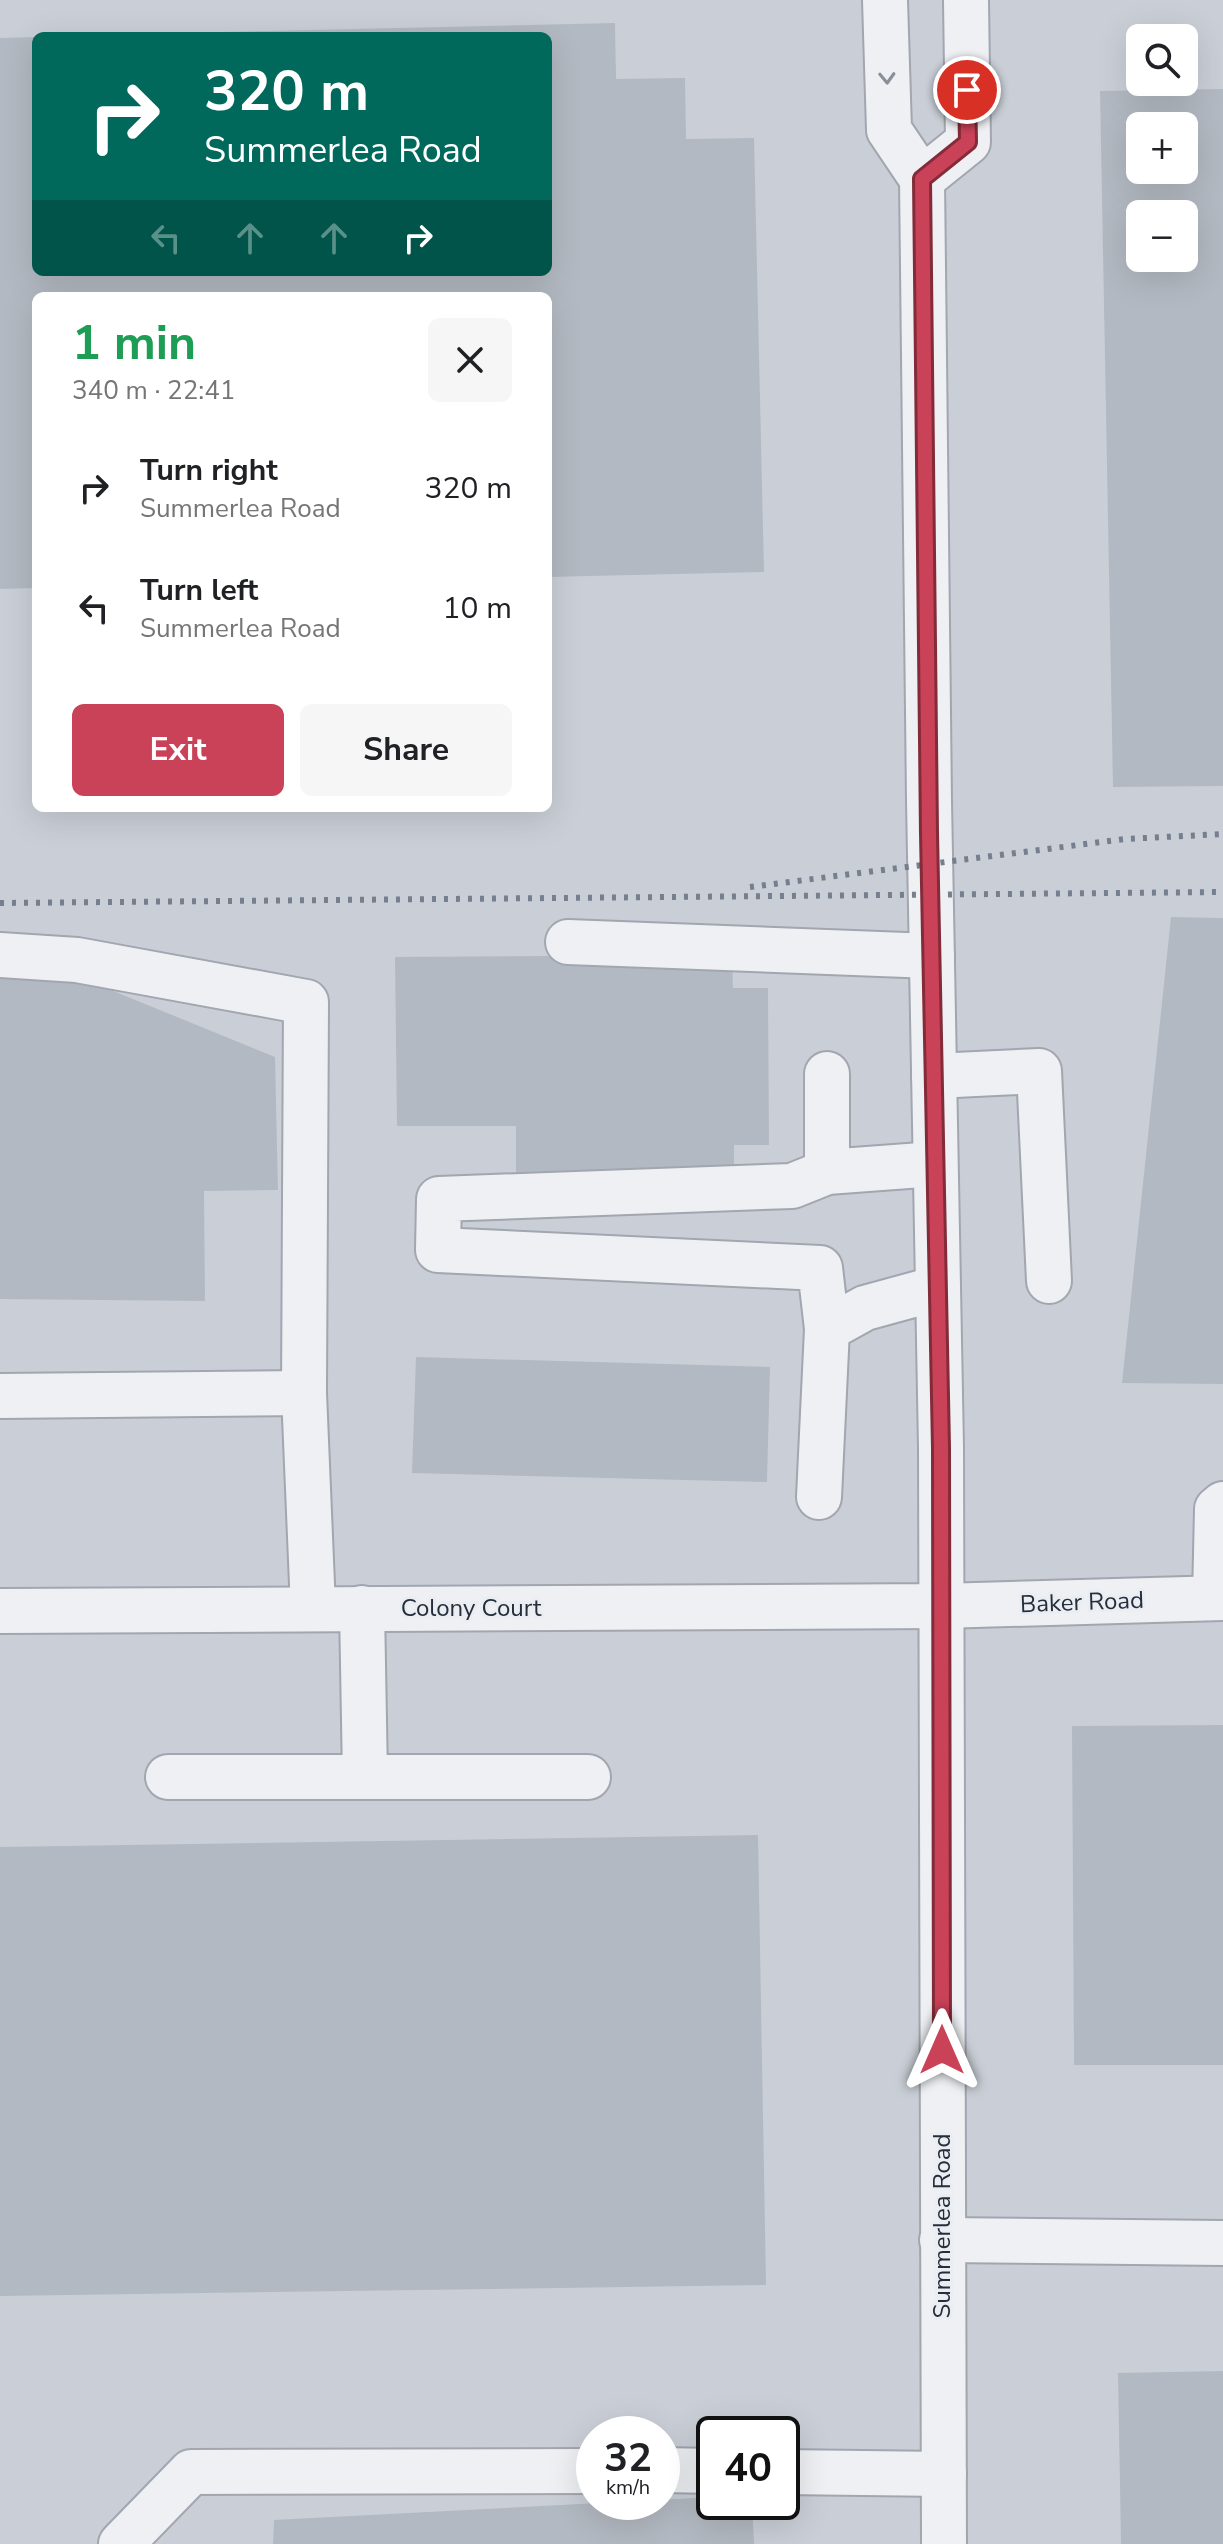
<!DOCTYPE html>
<html lang="en">
<head>
<meta charset="utf-8">
<style>
	:root { --surface:#fff; --page:#f6f6f6; --text:#202124; --muted:#757577; --accent:#c94258 }
	body { margin:0; font-family:"Nunito Sans",sans-serif; background:var(--page); color:var(--text); height:100vh; display:flex; flex-direction:column; font-size:30px; white-space:nowrap }
	* { box-sizing:border-box; margin:0 }
	p { font-size:26px; color:var(--muted) }
	.icon { flex:none; width:44px; height:44px; fill:none; stroke:currentColor; stroke-width:2; stroke-linecap:round; stroke-linejoin:round }
	.map { position:relative; flex:1; overflow:hidden }
	.side { position:absolute; left:32px; top:292px; width:520px; height:520px; display:flex; flex-direction:column; background:var(--surface); border-radius:12px; box-shadow:0 8px 32px #0002 }
	.side>* { flex:none }
	.hud { position:absolute; left:32px; top:32px; width:520px; height:244px; border-radius:12px; box-shadow:0 8px 32px #0002; background:#00695c; color:#fff; overflow:hidden }
	.tools { position:absolute; left:1126px; top:24px; display:grid; gap:16px }
	.tools a { display:grid; place-items:center; width:72px; height:72px; border-radius:12px; background:var(--surface); box-shadow:0 8px 32px #0002; font-size:40px }
	.speed { position:absolute; left:576px; top:2416px; display:flex; gap:16px; font-size:40px; font-weight:700; text-align:center }
	.speed>* { display:grid; place-content:center; width:104px; height:104px; border-radius:50%; background:var(--surface); box-shadow:0 8px 32px #0002; line-height:1 }
	.speed small { font-size:20px; font-weight:400 }
	.speed .limit { border:4px solid #111; border-radius:12px; background:#fff; color:#111 }
	.pin { position:absolute; display:grid; place-items:center; width:68px; height:68px; color:#fff; margin:-34px; border:4px solid #fff; border-radius:50%; box-shadow:0 2px 8px #0007 }
	.me { position:absolute; width:88px; margin:-44px; rotate:0deg; stroke-linejoin:round; filter:drop-shadow(0 0 6px #0008) }
	.turn { display:flex; align-items:center; gap:28px; height:168px; padding:0 40px; font-size:36px }
	.turn .icon { width:104px; height:104px; stroke-width:2.5 }
	.turn b { display:block; font-size:56px; line-height:68px }
	.lanes { display:flex; align-items:center; height:76px; padding:0 40px; background:#0003; justify-content:center; gap:40px; direction:ltr }
	.lanes .off { opacity:.35 }
	.round { display:grid; place-items:center; flex:none; width:84px; height:84px; border-radius:12px; background:var(--page) }
	.head { display:flex; align-items:center; justify-content:space-between; height:136px; padding:0 40px }
	h1 { font-size:48px; font-weight:700; line-height:60px; color:#1e9e55 }
	.primary-button { display:flex; gap:16px; margin-top:auto; padding:16px 40px }
	.primary-button a { flex:1; height:92px; border-radius:12px; background:var(--accent); color:#fff; font-size:32px; font-weight:700; line-height:92px; text-align:center }
	.primary-button a+a { background:var(--page); color:var(--text) }
	ul { padding:0; list-style:none }
	li { display:flex; align-items:center; gap:24px; height:120px; padding:0 40px }
	li div { flex:1 }
	li b { display:block; font-size:30px }
	li em { font-style:normal }
	.map>svg:first-child { display:block }
	.built { fill:#cacfd7; fill-rule:evenodd }
	.building { fill:#b3b9c2; fill-rule:evenodd }
	.lines { fill:none; stroke-linecap:round; stroke-linejoin:round }
	.minor-casing { stroke:#a1a6af; stroke-width:48 }
	.minor { stroke:#eef0f4; stroke-width:44 }
	.rail { stroke:#757f8e; stroke-width:6; stroke-dasharray:4 8; stroke-linecap:butt }
	.oneway { stroke:#8a8f98 }
	.route-casing { stroke:#832b39; stroke-width:20 }
	.route { stroke:#c94258; stroke-width:14 }
	.labels { text-anchor:middle; dominant-baseline:central; stroke-width:6; stroke-linejoin:round; paint-order:stroke }
	.street-label { font-size:24px; fill:#262e3b; stroke:#eaeef3 }
</style>
</head>
<body>
<div class="map">
<svg width="1223" height="2544" viewBox="0 0 1223 2544">
	<rect width="100%" height="100%" fill="#dbdfe5"/>
	<path class="built" d="M0,0H1223V2544H0ZM36,36H548V272H36ZM1140,38H1184V82H1140ZM1140,126H1184V170H1140ZM1140,214H1184V258H1140ZM36,296H548V808H36ZM594,2434H662V2502H594ZM714,2434H782V2502H714Z"/>
	<g class="building">
		<path d="M615,23L616,79L685,78L686,139L754,138L764,572L548,577V296H36V588L0,589V38L36,37V272H548V36H178V33Z"/>
		<path d="M1223,89V786L1113,787L1100,91ZM1140,126H1184V170H1140ZM1140,214H1184V258H1140Z"/>
		<path d="M1171,917L1223,918V1384L1122,1383Z"/>
		<path d="M732,955L733,988H768L769,1145H734V1177L516,1178V1126H397L395,957Z"/>
		<path d="M57,968L275,1057L278,1190L204,1191L205,1301L0,1299V969Z"/>
		<path d="M416,1357L770,1367L767,1482L412,1473Z"/>
		<path d="M1223,1725V2065H1074L1072,1726Z"/>
		<path d="M758,1835L766,2285L0,2296V1847Z"/>
		<path d="M1223,2371V2544H1121L1118,2373Z"/>
		<path d="M714,2497V2502H752L754,2544H273L274,2520Z"/>
	</g>
	<g class="lines">
		<g class="minor-casing">
			<g id="minor">
				<path d="M885,0L889,130L922,179L929,801L941,1448L944,2544"/>
				<path d="M922,179L968,142L966,0"/>
				<path d="M568,942L932,956"/>
				<path d="M0,955L77,960L306,1002L304,1393L0,1396"/>
				<path d="M827,1074V1172"/>
				<path d="M934,1076L1039,1071L1049,1281"/>
				<path d="M827,1329L820,1268L438,1250L439,1199L792,1186L827,1172L935,1164"/>
				<path d="M304,1393L313,1608"/>
				<path d="M819,1497L827,1329L865,1308L938,1288"/>
				<path d="M1215,1598L1217,1509L1223,1504"/>
				<path d="M362,1608L365,1777"/>
				<path d="M0,1611L941,1606L1223,1598"/>
				<path d="M168,1777H588"/>
				<path d="M942,2240L1223,2243"/>
				<path d="M662,2470L714,2471"/>
				<path d="M782,2472L944,2474"/>
				<path d="M121,2544L191,2472L594,2471"/>
			</g>
		</g>
		<use href="#minor" class="minor"/>
		<g class="rail">
			<path d="M750,887L1125,839L1223,834"/>
			<path d="M0,903L1223,892"/>
		</g>
	</g>
	<defs><path id="oneway-chevron" d="M-2-3.5L2.5 0L-2 3.5" fill="none" stroke-width="1.6" stroke-linecap="round" stroke-linejoin="round" transform="scale(2)"/></defs>
	<use class="oneway" href="#oneway-chevron" transform="translate(887 78) rotate(88)"/>
	<g class="lines">
		<g class="route-casing">
			<path id="route" d="M942,2050L941,1448L929,833L922,179L968,142L967,90"/>
		</g>
		<use href="#route" class="route"/>
	</g>
	<g class="labels">
		<g class="street-label">
			<text transform="translate(1082 1602) rotate(-2)">Baker Road</text>
			<text x="471" y="1608">Colony Court</text>
			<text transform="translate(942 2226) rotate(-90)">Summerlea Road</text>
		</g>
	</g>
</svg>
<div class="tools">
<a><svg class="icon" aria-label="search" viewBox="0 0 24 24"><circle cx="10" cy="10" r="6"/><path d="M15 15l6 6"/></svg></a>
<a>+</a>
<a>−</a>
</div>
<div class="speed"><div>32<small>km/h</small></div><div class="limit">40</div></div>
<div class="pin" style="left:967px;top:90px;background:#d93025"><svg class="icon" aria-label="arrive" viewBox="0 0 24 24"><path d="M6 21V4h12l-3 4 3 4H6"/></svg></div>
<svg class="me" style="left:942px;top:2050px" viewBox="-20 -20 40 40"><path d="M0-17L14 15 0 8-14 15z" fill="#c94258" stroke="#fff" stroke-width="4"/></svg>
<div class="hud">
<div class="turn"><svg class="icon" aria-label="right" viewBox="0 0 24 24"><path d="M7 20v-9h11M14 6l5 5-5 5"/></svg><div><b>320 m</b>Summerlea Road</div></div>
<div class="lanes"><svg class="icon off" aria-label="left" viewBox="0 0 24 24"><path d="M17 20v-9H6M10 6l-5 5 5 5"/></svg><svg class="icon off" aria-label="ahead" viewBox="0 0 24 24"><path d="M12 20V5M6 11l6-6 6 6"/></svg><svg class="icon off" aria-label="ahead" viewBox="0 0 24 24"><path d="M12 20V5M6 11l6-6 6 6"/></svg><svg class="icon" aria-label="right" viewBox="0 0 24 24"><path d="M7 20v-9h11M14 6l5 5-5 5"/></svg></div>
</div>
<section class="side">
<div class="head"><div><h1>1 min</h1><p>340 m · 22:41</p></div><a class="round"><svg class="icon" aria-label="close" viewBox="0 0 24 24"><path d="M6 6l12 12M18 6L6 18"/></svg></a></div>
<ul>
<li><svg class="icon" aria-label="right" viewBox="0 0 24 24"><path d="M7 20v-9h11M14 6l5 5-5 5"/></svg><div><b>Turn right</b><p>Summerlea Road</p></div><em>320 m</em></li>
<li><svg class="icon" aria-label="left" viewBox="0 0 24 24"><path d="M17 20v-9H6M10 6l-5 5 5 5"/></svg><div><b>Turn left</b><p>Summerlea Road</p></div><em>10 m</em></li>
</ul>
<div class="primary-button"><a>Exit</a><a>Share</a></div>
</section>
</div>
</body>
</html>
